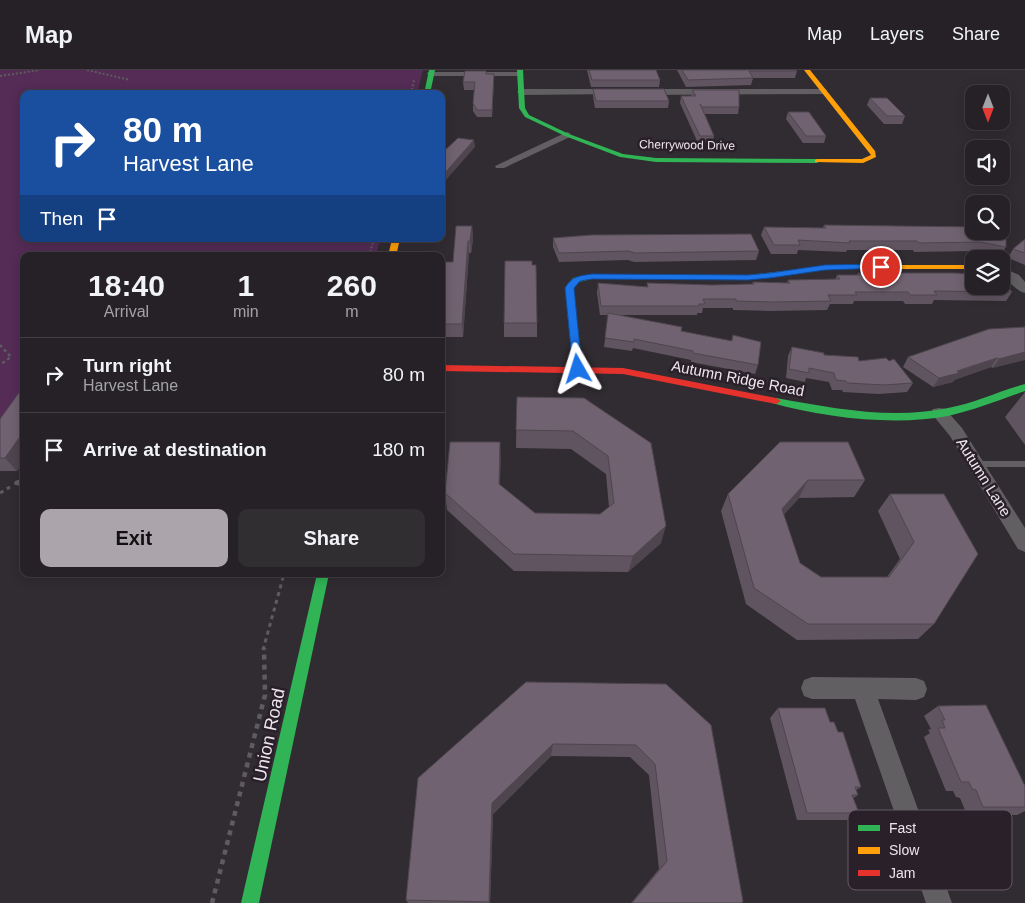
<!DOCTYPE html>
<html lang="en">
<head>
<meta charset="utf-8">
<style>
	:root { --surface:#252126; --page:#312e32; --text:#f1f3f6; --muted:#a3a3a7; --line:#423e43; --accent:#aba5ab }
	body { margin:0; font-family:Helvetica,sans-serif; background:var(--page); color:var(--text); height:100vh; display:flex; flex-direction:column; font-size:19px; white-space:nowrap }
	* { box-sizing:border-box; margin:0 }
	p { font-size:16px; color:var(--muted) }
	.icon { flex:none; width:28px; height:28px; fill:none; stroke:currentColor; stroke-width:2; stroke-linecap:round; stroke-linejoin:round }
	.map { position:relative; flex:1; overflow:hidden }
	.side { position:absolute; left:20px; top:182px; width:425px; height:325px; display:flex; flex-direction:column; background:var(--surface); border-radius:10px; box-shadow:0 2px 12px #0003,0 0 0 1px var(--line) }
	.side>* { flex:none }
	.guide { position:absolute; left:20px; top:20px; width:425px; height:152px; border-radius:10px; box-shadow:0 2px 12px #0003,0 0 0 1px var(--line); background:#1a4fa0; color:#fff; overflow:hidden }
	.needle { width:32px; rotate:180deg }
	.fabs { position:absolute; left:965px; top:15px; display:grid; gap:10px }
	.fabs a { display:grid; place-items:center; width:45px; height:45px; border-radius:10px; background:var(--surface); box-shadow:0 2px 12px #0003,0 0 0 1px var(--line); font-size:25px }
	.pin { position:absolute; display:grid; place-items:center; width:42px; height:42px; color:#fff; margin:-21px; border:2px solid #fff; border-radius:50%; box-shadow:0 1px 5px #0007 }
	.me { position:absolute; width:55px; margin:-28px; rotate:354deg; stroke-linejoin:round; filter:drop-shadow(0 0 4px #0008) }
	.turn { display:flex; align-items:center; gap:18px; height:105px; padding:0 20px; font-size:22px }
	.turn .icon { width:65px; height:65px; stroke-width:2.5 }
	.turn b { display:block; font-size:35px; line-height:42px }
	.then { display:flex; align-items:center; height:48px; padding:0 20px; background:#0003; gap:10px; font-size:19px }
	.eta { display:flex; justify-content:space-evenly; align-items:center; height:85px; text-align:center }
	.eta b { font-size:30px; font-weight:600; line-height:35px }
	.cta { display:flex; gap:10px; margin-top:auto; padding:10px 20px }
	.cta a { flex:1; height:58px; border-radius:10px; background:var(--accent); color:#111; font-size:20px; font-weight:600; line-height:58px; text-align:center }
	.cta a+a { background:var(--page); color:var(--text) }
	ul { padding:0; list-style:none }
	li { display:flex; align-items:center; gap:15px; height:75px; padding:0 20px; border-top:1px solid var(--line) }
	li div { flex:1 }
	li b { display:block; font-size:19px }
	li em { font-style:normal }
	header { display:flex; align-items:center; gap:30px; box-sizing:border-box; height:70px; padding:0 25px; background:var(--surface); border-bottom:1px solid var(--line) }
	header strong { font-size:24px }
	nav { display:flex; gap:28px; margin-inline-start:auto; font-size:18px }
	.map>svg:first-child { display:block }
	.green { fill:#542c56 }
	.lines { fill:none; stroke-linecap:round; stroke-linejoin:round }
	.path-far3 { stroke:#5f5c5f; stroke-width:2; stroke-dasharray:2 2; stroke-linecap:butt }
	.path-far2 { stroke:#5f5c5f; stroke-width:2.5; stroke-dasharray:3 3; stroke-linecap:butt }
	.path-far1 { stroke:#5f5c5f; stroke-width:3; stroke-dasharray:4 4; stroke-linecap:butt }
	.path { stroke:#5f5c5f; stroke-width:4.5; stroke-dasharray:5 5; stroke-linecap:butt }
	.lane { fill:#615f61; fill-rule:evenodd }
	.street { fill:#615f61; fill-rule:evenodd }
	.fast { fill:#30b455; fill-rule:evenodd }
	.slow { fill:#ff9f0a; fill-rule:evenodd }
	.jam { fill:#e5322d; fill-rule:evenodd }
	.wall { fill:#605460 }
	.shaded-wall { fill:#4e454e }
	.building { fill:#706270; stroke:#4e454e }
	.route { fill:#1a73e8; stroke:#114b97 }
	.labels { text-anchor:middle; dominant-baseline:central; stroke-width:5; stroke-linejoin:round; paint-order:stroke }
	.far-street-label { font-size:12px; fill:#ece6ec; stroke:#29202a }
	.street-label { font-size:15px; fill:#ece6ec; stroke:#29202a }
	.near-street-label { font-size:18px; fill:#ece6ec; stroke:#29202a }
	.key { fill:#29202a; stroke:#645b64; stroke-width:1 }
	.key-label { font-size:14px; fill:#ece6ec }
</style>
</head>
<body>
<header>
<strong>Map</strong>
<nav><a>Map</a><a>Layers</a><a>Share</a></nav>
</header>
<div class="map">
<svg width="1025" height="833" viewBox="0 0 1025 833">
	<rect width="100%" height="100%" fill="#312c32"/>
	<path class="green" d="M0,0H423L417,24H24V169H380L376,186H24V347L0,381Z"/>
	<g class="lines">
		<g class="path-far3">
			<path d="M87,0L130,10"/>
			<path d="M0,6L40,0"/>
			<path d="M411,24L414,10"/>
			<path d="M369,186L374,169"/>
		</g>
		<path class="path-far2" d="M0,275L11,287L0,295"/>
		<g class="path-far1">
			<path d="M0,423L10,417"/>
			<path d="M263,580L284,504"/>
		</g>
		<path class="path" d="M212,833L265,625L264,578"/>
		<g class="lane">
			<path d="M976,391H1025V397H976L972,394Z"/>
			<path d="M18,410H24V416L15,415L14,413L15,411Z"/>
		</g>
		<g class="street">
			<path d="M428,2H520L524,4L520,6H431L427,4Z"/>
			<path d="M616,19L620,22L619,24L521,25L517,22L521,19Z"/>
			<path d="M824,19L827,20V24L642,25L638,22L642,19Z"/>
			<path d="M567,62L570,63V67L504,98H496L495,96Z"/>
			<path d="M1001,197L1019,205L1025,212V223C1016,221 1010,211 1001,206Z"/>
			<path d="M939,338L945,339L962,358L1025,458V482L1018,479L950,366L931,343L933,339Z"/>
			<path d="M812,607L916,608L924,611L927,619L924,627L916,630L878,629L952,833H926L855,629H812L804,626L801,618L804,610Z"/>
		</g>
		<g class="fast">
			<path d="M429,0H435L430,24H424Z"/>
			<path d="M517,0H523L525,38L529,45L569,64L623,84L656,88L817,89L820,91L817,93L656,92L620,87L565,66L525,47L519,38Z"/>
			<path d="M834,195H876L880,197L876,199H834L749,209H592L579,212L573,218L583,299L578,302L573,299L565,218L573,208L592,205H749Z"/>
			<path d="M1025,314V321C1000,330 974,340 948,346C896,356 824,348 772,333L771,331L776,328C832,338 891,350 948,338C975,333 999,321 1025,314Z"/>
			<path d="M317,504H329L259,833H241Z"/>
		</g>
		<g class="slow">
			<path d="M804,0H810L875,81L876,87L863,93L815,92V90L817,89H862L871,85Z"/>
			<path d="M392,169H400L396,186H388Z"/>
			<rect x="873" y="195" width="101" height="4"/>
		</g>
		<path class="jam" d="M441,295L623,298L776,328L781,331L776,334L623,304L441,301Z"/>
	</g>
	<g class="wall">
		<path d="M587,0H656L660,10L659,17H591Z"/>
		<path d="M677,0H796L797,1L795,8H753L751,15L686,17Z"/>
		<path d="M486,4H494L492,47H477L473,41V33L474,20H464L463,12Z"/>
		<path d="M593,19L669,31L668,38H595L593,26Z"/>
		<path d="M692,20L739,37L738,44H705L714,66L712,73H698L680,33L681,26H691Z"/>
		<path d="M870,28L905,46L902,54H884L867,35Z"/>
		<path d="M788,42L826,66L824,73H803L786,49Z"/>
		<path d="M824,155L974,157L1006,177L1000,186L975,181L914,182L913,180H847L846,182L798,180L797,184H771L761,165L764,157L823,158Z"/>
		<path d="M472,156L473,169L471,183H469L463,267H441V192H453Z"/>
		<path d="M553,168L759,181L756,190L634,192L628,190L559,192L553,177Z"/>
		<path d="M1025,169V195L1008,188L1013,179Z"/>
		<path d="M858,203L1012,222L1006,231L934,230L932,234H905L903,231H854L853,234H830L827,240L769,241L733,240V238H703L702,243H697V245H618L681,261L731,271L733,265L758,295L755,304L691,292V290L633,278L632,281L604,277L608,245H600L597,223L598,213L647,217V213L712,215L752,214L753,212L787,213L788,210H835L837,205H857Z"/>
		<rect x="504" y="253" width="33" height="14"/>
		<path d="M1025,257L993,298L991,297L954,310L953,312L933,317L903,297L908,287Z"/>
		<path d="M792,277L824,285L859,291H889L913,313L907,322L879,324L843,322L842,320H832L829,312L806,308L805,312L786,308L788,286Z"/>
		<path d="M24,317V390L17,401H0V349Z"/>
		<path d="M1025,322V375L1005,347Z"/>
		<path d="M517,327L584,328L661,473L628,502L514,501L447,440L445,423L500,372V415L535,443L600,444L609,437L606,404L571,379L516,378Z"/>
		<path d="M848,372L865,410L854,427L799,428L783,445L800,493L821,507H887L900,489L878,441L890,424H944L934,554L918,569L797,570L746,534L721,441L728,424Z"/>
		<path d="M666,614L742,833H631L659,799L649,705L630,687L551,686L493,744L490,833H408L406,830L418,708Z"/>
		<path d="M938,636L1025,716V741L1017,745H967L960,728L956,727L953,721H946L924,667L930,663L928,660L931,659L924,646Z"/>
		<path d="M778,638L830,652L861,717L856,720L858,725L853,728L859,743L847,750H797L770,648Z"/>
	</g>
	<g class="shaded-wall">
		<path d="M494,4V11L492,47V40Z"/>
		<path d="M474,70L475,77L446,110L445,103Z"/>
		<path d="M472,156L473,169L471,183L470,171Z"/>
		<path d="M468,171L469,183L463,267L462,254Z"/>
		<path d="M1025,282V290L993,298L999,289Z"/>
		<path d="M997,288L991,297L954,310L953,312L933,317L939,308Z"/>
		<path d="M24,361V390L17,401L5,388Z"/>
		<path d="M500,372L501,390L499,431V414Z"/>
		<path d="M808,410L799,428L773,457L782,439Z"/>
		<path d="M666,456L661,473L628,502L633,486Z"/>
		<path d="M553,674L551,686L493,744L490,833H489L492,733Z"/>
	</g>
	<g class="building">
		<path d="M589,0H656L660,10H592Z"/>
		<path d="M682,0H796L797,1H749L753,8L688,10Z"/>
		<path d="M465,1H486V4H494L492,40H477L473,33L475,12H463Z"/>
		<path d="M593,19H664L669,31H596Z"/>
		<path d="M692,20H739V37H702L700,34L714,66H700L681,26H696Z"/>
		<path d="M870,28H887L905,46H887Z"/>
		<path d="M788,42H809L826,66H806Z"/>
		<path d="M458,68L474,70L445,103L442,83Z"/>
		<path d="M824,155L974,157V161H1001L1006,163V177L980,172L919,173L917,171H849L850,173L798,170L800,175H774L764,157L826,158Z"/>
		<path d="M456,156H472L470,171H468L462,254H441V192H453Z"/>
		<path d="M751,164L759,181L635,183L629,181L559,183L553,168L591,165Z"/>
		<path d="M1025,169V183L1013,179Z"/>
		<path d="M505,191H532V195H536L537,253H504Z"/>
		<path d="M858,203H954L974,204V216H1001L1002,210L1012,222L934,221L937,225H910L908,222H855L857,225H828L831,231L773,232L736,231V229H703L705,234H699V236H601L598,213L648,217L647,213L712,215L754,214L753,212L790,213L788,210L840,209L837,205H860Z"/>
		<path d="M608,243L682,257L681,261L732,271L733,265L761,272L758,295L693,283V281L634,269V272L605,268Z"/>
		<path d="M1025,257V282L999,289L997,288L957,301L959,303L939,308L908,287L989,259Z"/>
		<path d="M792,277L824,283V285L858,287L859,291L886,288L889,291L894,289L913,313L884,315L847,313L846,311L836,310L834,303L809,298V303L789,299Z"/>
		<path d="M23,317H24V361L5,388H0V349Z"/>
		<path d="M517,327L584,328L651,373L666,456L633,486L514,484L445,423L450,372H500L499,414L535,443L600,444L614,433L608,386L573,361L516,360Z"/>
		<path d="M780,372H848L865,410H808L782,439L800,493L821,507H889L914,472L890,424H944L978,484L934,554H808L754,518L728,424Z"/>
		<path d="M526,612L666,614L711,655L743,831L742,833H632L667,791L655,694L636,675L553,674L492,733L489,832L406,830L418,708Z"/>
		<path d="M986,635L1025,716V737H983L976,720L972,719L969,712H961L938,658H945L942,650H945L938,636Z"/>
		<path d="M778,638H825L830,652H834L838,662H843L861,717H855L858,725H852L859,743H807Z"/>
	</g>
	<path class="route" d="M881,194L884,195V198L825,200L770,208L748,210L592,209L580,211L574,218L582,299L578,302L573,299L565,218C572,206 579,206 592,204L748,205L770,203L825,195Z"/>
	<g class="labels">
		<g class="far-street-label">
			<text transform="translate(687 75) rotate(1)">Cherrywood Drive</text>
		</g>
		<g class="street-label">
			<text transform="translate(738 308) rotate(11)">Autumn Ridge Road</text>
			<text transform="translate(984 407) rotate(58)">Autumn Lane</text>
		</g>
		<g class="near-street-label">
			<text transform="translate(269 665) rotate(-78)">Union Road</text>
		</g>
	</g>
	<rect x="848" y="740" width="164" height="80" rx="8" class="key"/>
	<rect x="858" y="755" width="22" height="6" fill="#30b455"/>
	<rect x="858" y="777" width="22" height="7" fill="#ff9f0a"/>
	<rect x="858" y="800" width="22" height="6" fill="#e5322d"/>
	<g class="key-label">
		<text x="889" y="763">Fast</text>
		<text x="889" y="785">Slow</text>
		<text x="889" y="808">Jam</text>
	</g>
</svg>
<div class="fabs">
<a><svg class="needle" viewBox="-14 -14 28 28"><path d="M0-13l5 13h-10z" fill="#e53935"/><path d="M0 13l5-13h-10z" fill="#a3a3a7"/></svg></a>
<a><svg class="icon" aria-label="sound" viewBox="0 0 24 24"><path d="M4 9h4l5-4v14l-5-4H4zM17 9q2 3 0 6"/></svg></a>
<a><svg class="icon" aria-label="search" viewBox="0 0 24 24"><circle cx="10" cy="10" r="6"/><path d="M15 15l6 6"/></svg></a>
<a><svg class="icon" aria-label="layers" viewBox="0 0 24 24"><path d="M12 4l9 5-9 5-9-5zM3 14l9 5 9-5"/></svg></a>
</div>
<div class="pin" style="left:881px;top:197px;background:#d93025"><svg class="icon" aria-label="arrive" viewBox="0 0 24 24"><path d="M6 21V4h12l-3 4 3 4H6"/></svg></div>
<svg class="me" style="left:578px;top:299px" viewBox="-20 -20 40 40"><path d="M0-17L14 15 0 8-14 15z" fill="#1a73e8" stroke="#fff" stroke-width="4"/></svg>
<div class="guide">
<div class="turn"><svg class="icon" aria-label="right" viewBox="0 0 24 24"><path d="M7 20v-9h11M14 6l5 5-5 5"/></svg><div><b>80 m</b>Harvest Lane</div></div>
<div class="then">Then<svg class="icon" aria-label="arrive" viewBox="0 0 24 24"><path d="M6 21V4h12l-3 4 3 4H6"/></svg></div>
</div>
<section class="side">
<div class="eta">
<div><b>18:40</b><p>Arrival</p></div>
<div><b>1</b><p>min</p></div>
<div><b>260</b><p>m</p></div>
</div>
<ul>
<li><svg class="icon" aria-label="right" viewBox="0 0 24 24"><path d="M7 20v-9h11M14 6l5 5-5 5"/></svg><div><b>Turn right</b><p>Harvest Lane</p></div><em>80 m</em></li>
<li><svg class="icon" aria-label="arrive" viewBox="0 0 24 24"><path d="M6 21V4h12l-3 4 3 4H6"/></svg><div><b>Arrive at destination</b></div><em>180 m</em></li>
</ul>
<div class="cta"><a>Exit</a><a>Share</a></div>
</section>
</div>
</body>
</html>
